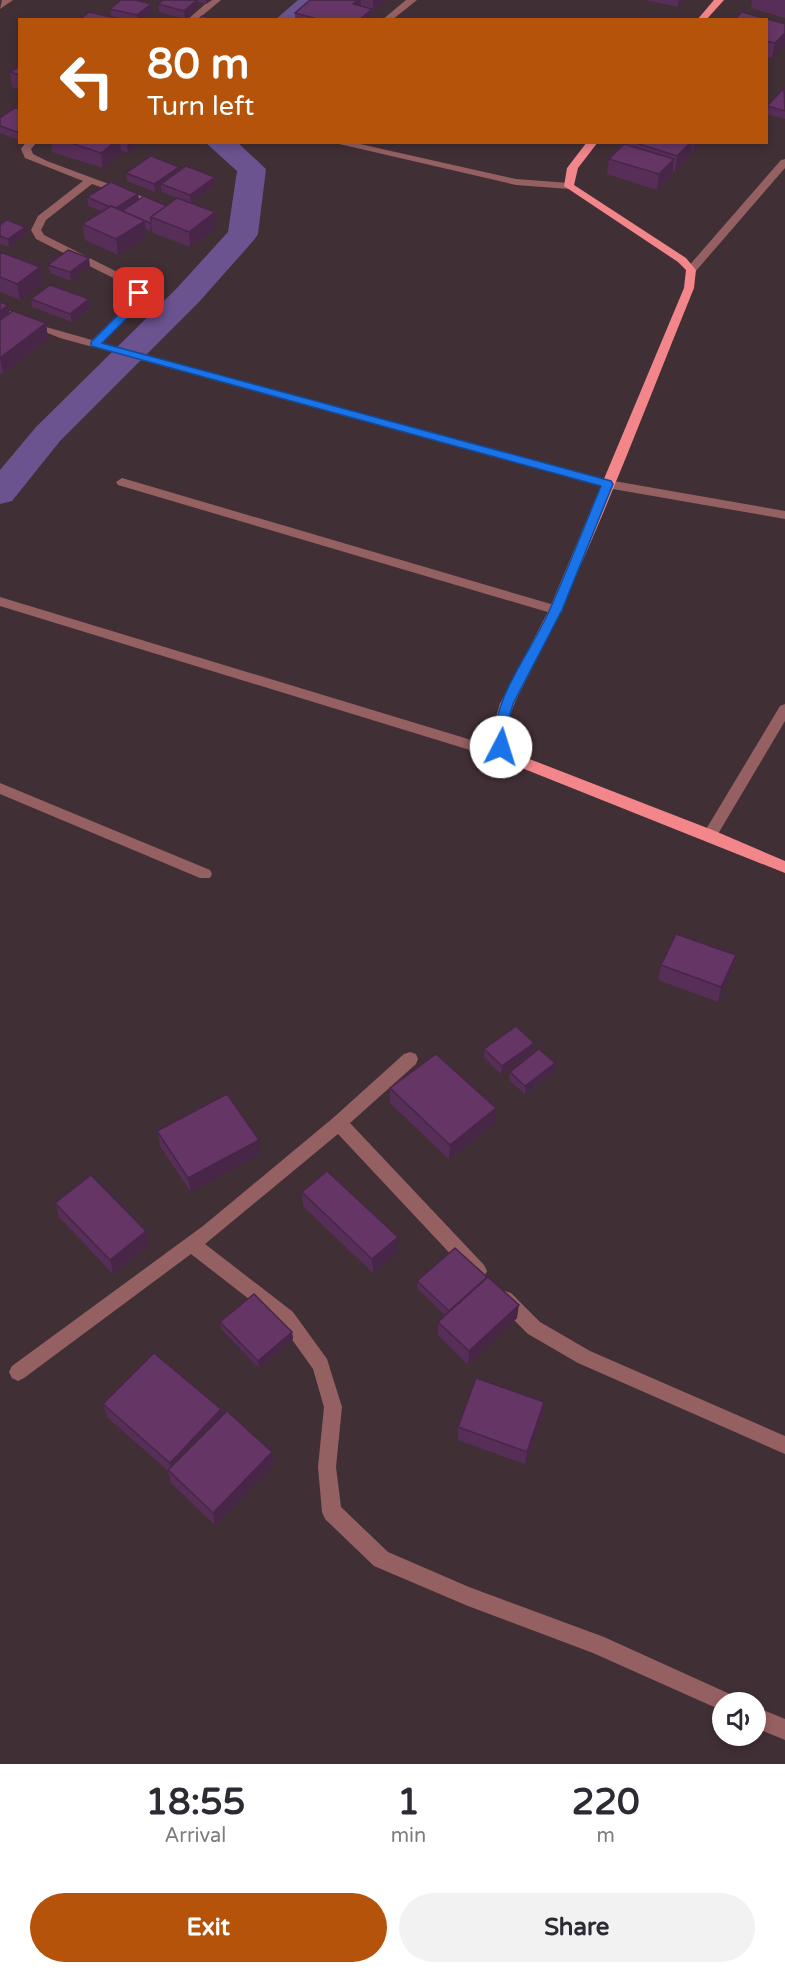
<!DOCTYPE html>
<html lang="en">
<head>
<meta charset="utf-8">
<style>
	:root { --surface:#fff; --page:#f2f2f3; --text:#2b2b33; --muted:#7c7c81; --accent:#b45309 }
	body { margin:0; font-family:"Varela Round",sans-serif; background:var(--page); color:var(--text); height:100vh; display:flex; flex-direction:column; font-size:22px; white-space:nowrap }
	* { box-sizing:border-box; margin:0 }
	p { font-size:20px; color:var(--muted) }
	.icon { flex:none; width:33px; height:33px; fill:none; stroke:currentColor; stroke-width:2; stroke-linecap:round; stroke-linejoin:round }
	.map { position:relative; height:1764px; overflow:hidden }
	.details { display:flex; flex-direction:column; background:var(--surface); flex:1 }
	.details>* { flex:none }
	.top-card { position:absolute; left:18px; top:18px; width:750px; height:126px; border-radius:0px; box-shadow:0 3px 9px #0003; background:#b45309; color:#fff; overflow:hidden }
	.controls { position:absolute; left:712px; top:1692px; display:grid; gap:12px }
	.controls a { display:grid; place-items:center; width:54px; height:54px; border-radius:50%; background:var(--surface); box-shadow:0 3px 9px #0003; font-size:30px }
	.pin { position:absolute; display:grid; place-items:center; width:51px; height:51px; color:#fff; margin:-26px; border-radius:12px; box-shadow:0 3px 9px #0006 }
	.me { position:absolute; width:66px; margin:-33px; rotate:5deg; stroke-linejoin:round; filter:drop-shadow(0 0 4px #0008) }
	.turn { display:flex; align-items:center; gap:21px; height:126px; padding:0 30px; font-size:27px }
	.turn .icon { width:78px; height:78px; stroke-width:2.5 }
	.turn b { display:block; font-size:42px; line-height:51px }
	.eta { display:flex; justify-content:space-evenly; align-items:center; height:102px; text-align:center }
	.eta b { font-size:36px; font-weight:700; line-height:42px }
	.cta { display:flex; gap:12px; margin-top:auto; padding:12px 30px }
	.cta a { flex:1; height:69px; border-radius:36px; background:var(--accent); color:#fff; font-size:24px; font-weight:700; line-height:69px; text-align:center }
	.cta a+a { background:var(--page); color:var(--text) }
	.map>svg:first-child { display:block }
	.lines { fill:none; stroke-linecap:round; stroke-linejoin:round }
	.canal { fill:#6b538f; fill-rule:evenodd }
	.minor { fill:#956061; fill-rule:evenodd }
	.major { fill:#f2868a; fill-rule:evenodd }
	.wall { fill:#572e57 }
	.shaded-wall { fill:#472647 }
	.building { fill:#653665; stroke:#472647; stroke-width:1.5 }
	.route { fill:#1a73e8; stroke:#114b97; stroke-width:1.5 }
</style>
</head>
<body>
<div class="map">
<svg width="785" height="1764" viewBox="0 0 785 1764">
	<rect width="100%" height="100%" fill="#412f36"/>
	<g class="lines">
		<g class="canal">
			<path d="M298,0H328L304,20H275Z"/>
			<path d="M205,142H237L266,169L258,234L254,240L199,302L60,441L12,501L0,504V470L36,427L177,288L228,232L237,171Z"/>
		</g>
		<g class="minor">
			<path d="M2,0H13L0,9Z"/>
			<path d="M210,0H221L197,20H187Z"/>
			<path d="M406,0H417L392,20H382Z"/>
			<path d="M26,142H37L31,149L33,154L47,161L165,205L156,207L92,184L46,220L41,230L44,235L137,282L145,293L138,307L102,343L608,480L785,511V519L607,488L60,338L0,314V307L46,327L92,340L129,304L133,293L129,286L36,239L31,230L38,216L83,181L25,158L21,149Z"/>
			<path d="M351,142L516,179L569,183L574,186L569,189L516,185L335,143Z"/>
			<path d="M785,159V168L695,272H687V268L781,160Z"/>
			<path d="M122,478L561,607L563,610L561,613H551L118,485L116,482Z"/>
			<path d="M0,597L514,753L516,757L509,762L0,606Z"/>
			<path d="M785,704V721L715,839H705L703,835L705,831L780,706Z"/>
			<path d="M0,783L210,870L212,874L210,878H200L0,794Z"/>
			<path d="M410,1052L416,1054L418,1059L416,1064L350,1123L484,1265L487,1271L484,1277L478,1279L472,1277L338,1134L205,1244L293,1312L327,1359L342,1407L336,1467L341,1507L388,1552L469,1587L604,1637L732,1695L735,1702H723V1711L593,1653L468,1606L374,1566L325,1519L322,1512L318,1467L324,1407L313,1369L281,1324L191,1254L24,1378L18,1381L12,1378L9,1372L12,1366L203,1226L333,1118L404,1054Z"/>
			<path d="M505,1291L511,1293L540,1322L590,1351L785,1436V1454L578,1363L528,1334L499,1305L496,1299L499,1293Z"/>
			<path d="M756,1707L785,1719V1740L756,1728Z"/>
		</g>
		<g class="major">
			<path d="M714,0H724L706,20H697Z"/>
			<path d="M587,142H598L578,168L574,185L686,258L696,270L694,288C640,420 591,555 525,682C515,702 497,732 514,753L715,831L785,861V873L504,761L494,747L493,728L500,704L549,610L684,288L686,270L678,262L564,186L567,168Z"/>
		</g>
	</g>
	<g class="wall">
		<path d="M163,0H212L206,4L198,2L199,7L185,19L159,12L158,4Z"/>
		<path d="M310,0H387L373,11H372V20H295V13Z"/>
		<path d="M645,0H684L678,7Z"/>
		<path d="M752,0H785V18L751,8Z"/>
		<path d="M110,9L152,12L142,20H123L111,16Z"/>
		<path d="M766,20L785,24L772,58L766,57Z"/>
		<path d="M20,66V90L12,87L10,72Z"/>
		<path d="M785,88V119L766,114L767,106Z"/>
		<path d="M15,108L19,140L0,133V118Z"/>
		<path d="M51,142H143L128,153L121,150V154L103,168L52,152Z"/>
		<path d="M622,142H701L693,150L692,149L691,155L675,171H673L672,175L657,190L607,174L609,159L621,147Z"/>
		<path d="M179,167V171L215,177L216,185L191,203L162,192L161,188L155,192L127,181L126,173Z"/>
		<path d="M138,194L139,200L167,206L215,212L216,228L190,247L153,233L152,230L151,231L145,229L146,237L118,255L85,240L82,224L103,212L88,206L87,197Z"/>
		<path d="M0,225L26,235L9,247L0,244Z"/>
		<path d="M0,252L42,283L20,300L0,292Z"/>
		<path d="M48,265L90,266L71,281L50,273Z"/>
		<path d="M31,299L91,308L72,322L32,307Z"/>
		<path d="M0,302L8,305L9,313L46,323L48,339L3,374L0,373Z"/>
		<path d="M661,965L732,971L718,1002L658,980Z"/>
		<path d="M534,1043V1051L501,1074L484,1057V1049Z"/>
		<path d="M554,1071L525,1094L509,1080L510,1072Z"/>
		<path d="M390,1088L495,1123L449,1159L390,1103Z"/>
		<path d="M157,1131L260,1154L191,1192L160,1146Z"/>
		<path d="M302,1192L398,1251L373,1273L303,1206Z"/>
		<path d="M55,1203L149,1245L113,1274L59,1217Z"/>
		<path d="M417,1281L517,1318L468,1365L438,1335V1322L445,1315L417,1288Z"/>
		<path d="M220,1322L292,1332L293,1339L259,1368L221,1329Z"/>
		<path d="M103,1404L222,1416L272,1452L274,1464L215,1525L171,1483L168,1471L107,1417Z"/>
		<path d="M543,1415L525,1464L458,1440V1427Z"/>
	</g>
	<g class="shaded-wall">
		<path d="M197,0H198L199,7L185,19L184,11Z"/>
		<path d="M206,0H212L206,4Z"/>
		<path d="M358,0H361V12L353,4Z"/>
		<path d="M373,0H387L373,11Z"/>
		<path d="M679,0H684L678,7Z"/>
		<path d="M151,4L152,12L142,20H138L137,15Z"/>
		<path d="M372,9V20H359Z"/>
		<path d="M785,33V46L772,58L775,43Z"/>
		<path d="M20,130V139L19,140L17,132Z"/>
		<path d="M115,142H120L121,154L103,168L101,153Z"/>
		<path d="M131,142H143L128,153L127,145Z"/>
		<path d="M691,142H693L691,155L675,171L677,156Z"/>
		<path d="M694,142H701L693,150Z"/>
		<path d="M674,159L672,175L657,190L659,174Z"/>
		<path d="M179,167L180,175L161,184V188L155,192L154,184Z"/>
		<path d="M215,177L216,185L191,203L190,195Z"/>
		<path d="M138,194L139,202L123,212L114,209Z"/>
		<path d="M215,212L216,228L190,247L189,232Z"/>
		<path d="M145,221L146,237L118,255L116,239Z"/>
		<path d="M151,222L152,230L151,231L150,223Z"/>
		<path d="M25,227L26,235L9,247L8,239Z"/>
		<path d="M89,258L90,266L71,281L70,272Z"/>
		<path d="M40,267L42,283L20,300L17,284Z"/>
		<path d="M89,299L91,308L72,322L70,314Z"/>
		<path d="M8,305L11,321L0,329V311Z"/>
		<path d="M46,323L48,339L3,374L0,358Z"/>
		<path d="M736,955L732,971L718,1002L721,987Z"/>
		<path d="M534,1043V1051L501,1074L502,1066Z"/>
		<path d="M555,1063L554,1071L525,1094V1086Z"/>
		<path d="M496,1108L495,1123L449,1159L450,1145Z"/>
		<path d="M259,1140L260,1154L191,1192L188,1178Z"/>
		<path d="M146,1231L149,1245L113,1274L110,1260Z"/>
		<path d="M398,1237V1251L373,1273L372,1259Z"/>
		<path d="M519,1305L517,1318L468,1365L469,1351Z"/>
		<path d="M292,1332L293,1339L259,1368L258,1361Z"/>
		<path d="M544,1402L543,1415L525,1464L527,1452Z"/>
		<path d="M221,1409L223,1422L173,1476L170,1463Z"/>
		<path d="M272,1452L274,1464L215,1525L213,1513Z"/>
	</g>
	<g class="building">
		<path d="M121,0H135L151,4L137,15L110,9Z"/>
		<path d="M163,0H197L184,11L158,4Z"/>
		<path d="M310,0H358L353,4L372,9L359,20H321L295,13Z"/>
		<path d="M89,12L120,19L79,20Z"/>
		<path d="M742,12L785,24V33L775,43L766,41V20H734Z"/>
		<path d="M202,16L217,20H198Z"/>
		<path d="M20,66V75L10,72Z"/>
		<path d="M784,88L785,111L767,106Z"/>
		<path d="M15,108L20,109V130L17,132L0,126V118Z"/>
		<path d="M68,142H115L101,153Z"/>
		<path d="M633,142H691L677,156Z"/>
		<path d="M624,144L674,159L659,174L609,159Z"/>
		<path d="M151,156L179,167L154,184L126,173Z"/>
		<path d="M186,166L215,177L190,195L161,184Z"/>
		<path d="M111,182L138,194L116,208L111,206L110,207L87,197Z"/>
		<path d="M144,196L167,206L151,217V222L150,223L122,211Z"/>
		<path d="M177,198L215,212L189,232L151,217Z"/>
		<path d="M111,206L145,221L116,239L82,224Z"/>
		<path d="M7,220L25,227L8,239L0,236V225Z"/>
		<path d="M68,250L89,258L70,272L48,265Z"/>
		<path d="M0,252L40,267L17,284L0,277Z"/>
		<path d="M50,285L89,299L70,314L31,299Z"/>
		<path d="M0,302L8,305L0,311Z"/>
		<path d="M13,311L46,323L0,358V320Z"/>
		<path d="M676,934L736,955L721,987L661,965Z"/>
		<path d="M516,1026L534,1043L502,1066L484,1049Z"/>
		<path d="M539,1049L555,1063L525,1086L510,1072Z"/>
		<path d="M436,1054L496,1108L450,1145L390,1088Z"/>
		<path d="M227,1094L259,1140L188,1178L157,1131Z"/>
		<path d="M327,1171L398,1237L372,1259L302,1192Z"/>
		<path d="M91,1175L146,1231L110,1260L55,1203Z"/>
		<path d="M455,1248L487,1277L449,1311L417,1281Z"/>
		<path d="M488,1277L519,1305L469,1351L438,1322Z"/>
		<path d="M254,1294L292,1332L258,1361L220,1322Z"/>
		<path d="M154,1353L221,1409L170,1463L103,1404Z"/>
		<path d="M476,1378L544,1402L527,1452L458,1427Z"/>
		<path d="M227,1411L272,1452L213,1513L168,1470Z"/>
	</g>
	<path class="route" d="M139,290L144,293L138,307L102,343L611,481L613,484L562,610L513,704L506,728L505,750L501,751L494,747C492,696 531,653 550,609C568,568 584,527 601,486L91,346V342L130,303L135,291Z"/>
</svg>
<div class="controls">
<a><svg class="icon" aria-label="sound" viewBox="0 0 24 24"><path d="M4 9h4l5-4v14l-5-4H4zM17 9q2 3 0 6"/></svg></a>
</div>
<div class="pin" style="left:139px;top:293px;background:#d93025"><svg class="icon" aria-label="arrive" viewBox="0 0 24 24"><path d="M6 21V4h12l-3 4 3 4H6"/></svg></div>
<svg class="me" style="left:501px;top:747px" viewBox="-20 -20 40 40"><circle r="19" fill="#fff"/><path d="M0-13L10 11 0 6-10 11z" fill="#1a73e8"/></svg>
<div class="top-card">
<div class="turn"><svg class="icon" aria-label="left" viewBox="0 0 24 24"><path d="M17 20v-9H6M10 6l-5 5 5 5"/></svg><div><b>80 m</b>Turn left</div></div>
</div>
</div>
<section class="details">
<div class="eta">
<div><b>18:55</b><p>Arrival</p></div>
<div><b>1</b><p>min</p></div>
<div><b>220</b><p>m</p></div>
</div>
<div class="cta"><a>Exit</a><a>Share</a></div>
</section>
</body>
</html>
